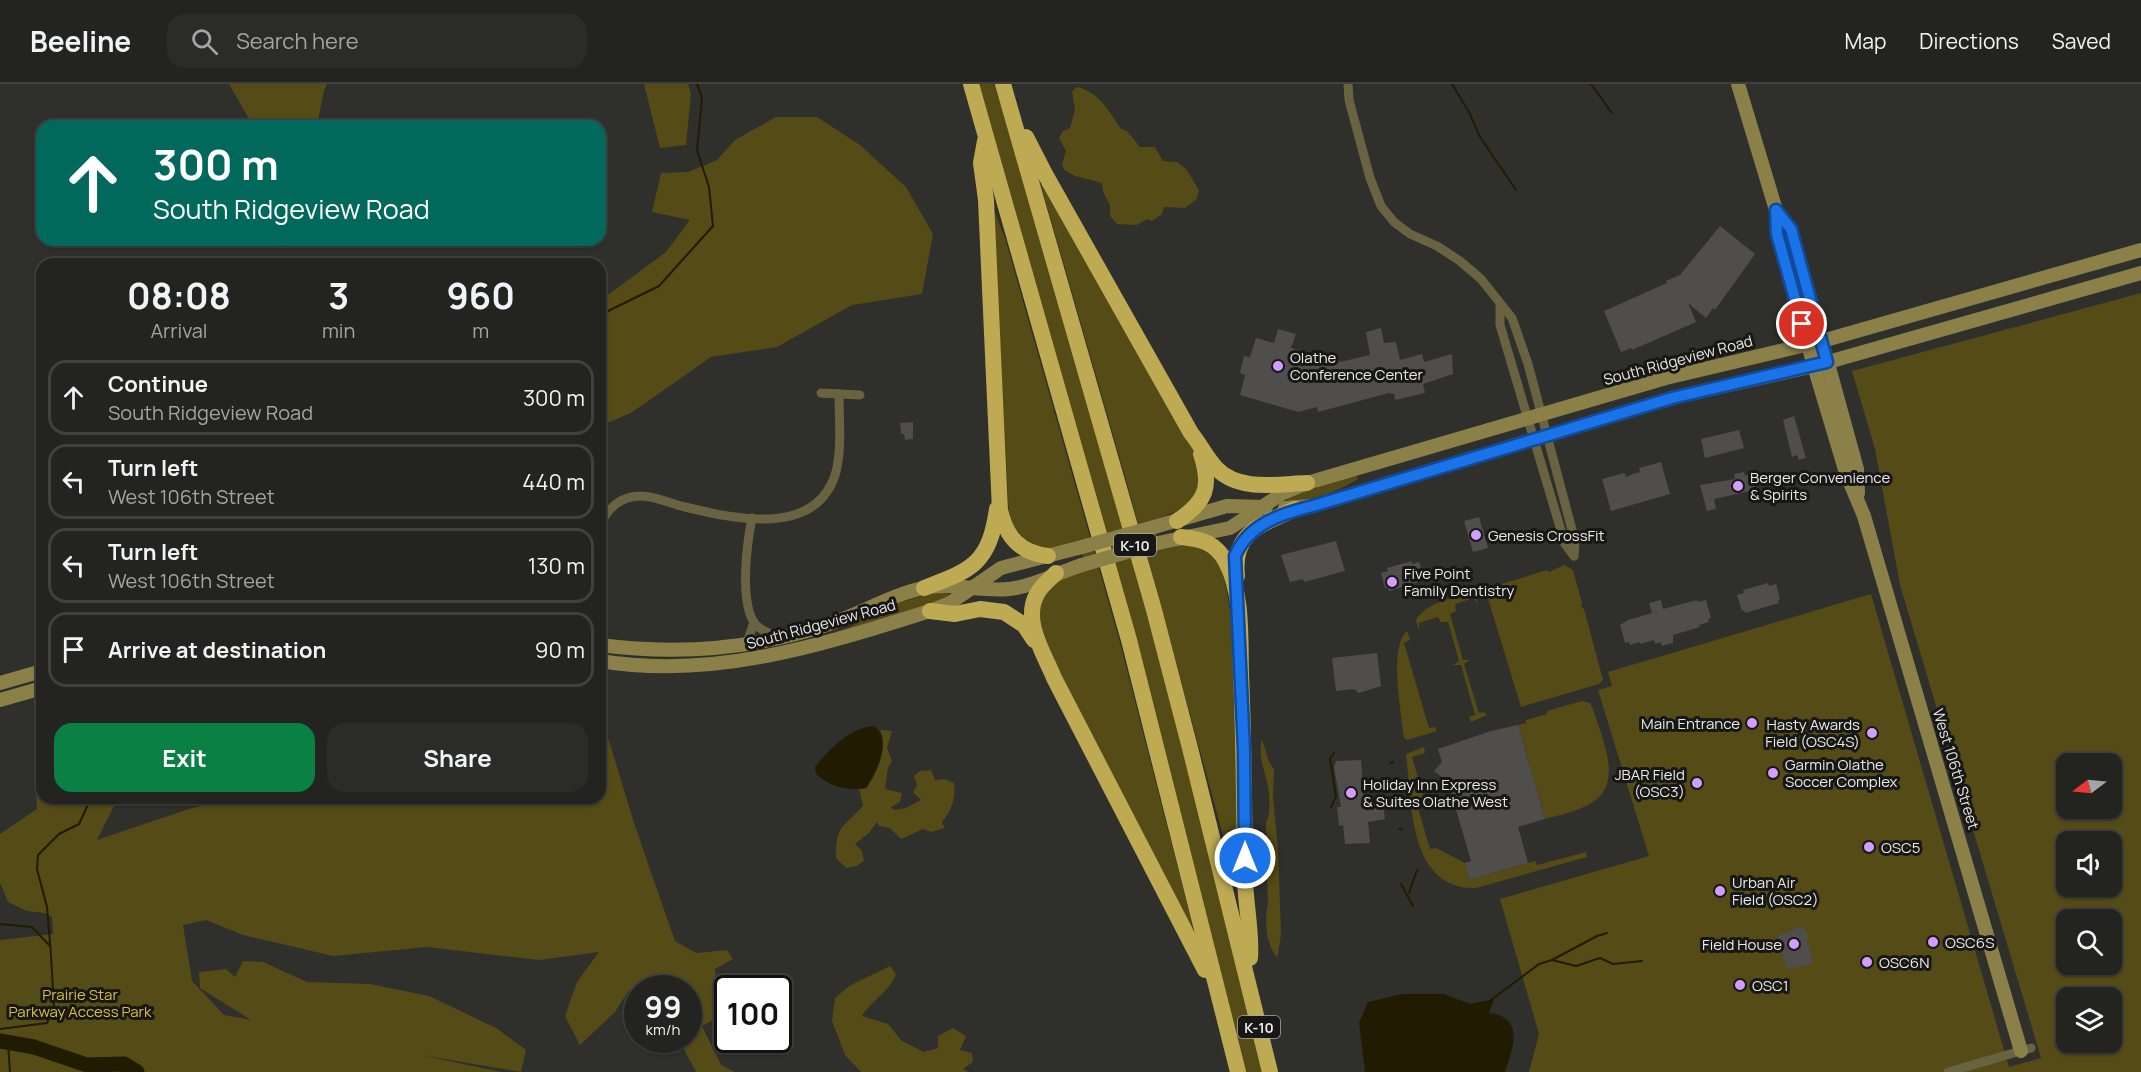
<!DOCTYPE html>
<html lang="en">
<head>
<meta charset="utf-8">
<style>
	:root { --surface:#232320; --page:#2b2b29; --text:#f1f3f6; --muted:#a3a4a5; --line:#40403e; --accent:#0b8043 }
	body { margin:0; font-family:Manrope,sans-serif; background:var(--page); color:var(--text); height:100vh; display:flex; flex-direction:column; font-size:22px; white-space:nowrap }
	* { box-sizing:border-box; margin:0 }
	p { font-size:20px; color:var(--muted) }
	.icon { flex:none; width:33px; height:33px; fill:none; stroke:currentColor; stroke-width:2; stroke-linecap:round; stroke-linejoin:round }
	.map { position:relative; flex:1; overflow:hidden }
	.panel { position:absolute; left:36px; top:174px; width:570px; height:546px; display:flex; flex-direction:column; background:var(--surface); border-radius:18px; box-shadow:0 2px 4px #0004,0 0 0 2px var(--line) }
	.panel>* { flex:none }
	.top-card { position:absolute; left:36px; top:36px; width:570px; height:126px; border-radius:18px; box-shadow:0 2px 4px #0004,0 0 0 2px var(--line); background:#00695c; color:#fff; overflow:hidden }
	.needle { width:39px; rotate:254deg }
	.fabs { position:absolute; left:2056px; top:669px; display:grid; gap:12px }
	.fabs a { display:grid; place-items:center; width:66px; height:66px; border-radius:12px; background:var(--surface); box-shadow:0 2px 4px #0004,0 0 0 2px var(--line); font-size:30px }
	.speed { position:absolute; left:624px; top:891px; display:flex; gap:12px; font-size:30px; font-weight:700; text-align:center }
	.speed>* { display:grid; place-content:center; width:78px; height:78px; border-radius:50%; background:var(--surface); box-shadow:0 2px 4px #0004,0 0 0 2px var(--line); line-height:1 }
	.speed small { font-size:15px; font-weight:400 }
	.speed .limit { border:3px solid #111; border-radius:9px; background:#fff; color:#111 }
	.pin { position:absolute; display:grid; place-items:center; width:51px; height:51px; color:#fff; margin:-26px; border:3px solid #fff; border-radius:50%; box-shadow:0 2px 6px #0007 }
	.me { position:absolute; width:66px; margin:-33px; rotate:0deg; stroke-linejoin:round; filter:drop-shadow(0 0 4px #0008) }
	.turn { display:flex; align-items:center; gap:21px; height:126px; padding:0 18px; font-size:27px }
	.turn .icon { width:78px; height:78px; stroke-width:2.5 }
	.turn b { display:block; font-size:42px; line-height:51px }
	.eta { display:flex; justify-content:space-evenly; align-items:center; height:102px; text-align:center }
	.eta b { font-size:36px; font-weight:700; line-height:42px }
	.primary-button { display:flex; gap:12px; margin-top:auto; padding:12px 18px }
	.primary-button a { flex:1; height:69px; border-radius:18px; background:var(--accent); color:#fff; font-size:24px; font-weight:700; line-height:69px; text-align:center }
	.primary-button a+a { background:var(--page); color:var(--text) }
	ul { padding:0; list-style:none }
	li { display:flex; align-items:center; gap:18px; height:75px; margin:0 12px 9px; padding:0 6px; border:3px solid var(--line); border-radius:18px }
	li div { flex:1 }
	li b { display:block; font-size:22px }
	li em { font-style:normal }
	header { display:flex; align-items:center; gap:36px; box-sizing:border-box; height:84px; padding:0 30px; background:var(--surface); border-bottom:2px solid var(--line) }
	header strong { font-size:28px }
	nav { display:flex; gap:33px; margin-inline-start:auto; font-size:21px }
	.search { width:420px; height:54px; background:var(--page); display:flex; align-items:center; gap:15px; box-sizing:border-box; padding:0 21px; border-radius:18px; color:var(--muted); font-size:22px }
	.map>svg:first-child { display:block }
	.green { fill:#554b16; fill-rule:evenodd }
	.water { fill:#211c01 }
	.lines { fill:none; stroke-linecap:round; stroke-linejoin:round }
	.stream { stroke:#211c01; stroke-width:2 }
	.river { stroke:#211c01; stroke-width:15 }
	.building { fill:#4f4e4b }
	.street { stroke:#6a6342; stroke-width:9 }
	.secondary { stroke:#8c8049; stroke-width:14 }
	.highway { stroke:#bdaa52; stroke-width:16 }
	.secondary-bridge { stroke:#8c8049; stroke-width:14 }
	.route-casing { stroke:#114b97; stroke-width:15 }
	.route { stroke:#1a73e8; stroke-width:10 }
	.poi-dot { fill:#d19dfe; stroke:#171715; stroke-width:2 }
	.labels { text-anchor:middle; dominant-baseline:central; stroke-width:6; stroke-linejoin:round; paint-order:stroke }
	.shield { fill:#171715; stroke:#abaaa8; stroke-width:1.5 }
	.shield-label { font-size:14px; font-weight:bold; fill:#eae9e7 }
	.poi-label { font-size:15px; fill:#eae9e7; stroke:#171715; text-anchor:start }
	.street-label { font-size:15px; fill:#eae9e7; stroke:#171715 }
	.park-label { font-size:15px; fill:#d8bf44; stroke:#171715 }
</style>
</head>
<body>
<header>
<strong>Beeline</strong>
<div class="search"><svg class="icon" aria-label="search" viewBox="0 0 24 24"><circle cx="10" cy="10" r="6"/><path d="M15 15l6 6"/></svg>Search here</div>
<nav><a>Map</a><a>Directions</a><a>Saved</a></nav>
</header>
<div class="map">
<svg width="2141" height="988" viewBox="0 0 2141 988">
	<rect width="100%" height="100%" fill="#2f2f2b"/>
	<g class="green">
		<path d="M229,0H327L324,6L317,42H253Z"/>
		<path d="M644,0H688L691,10L686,61L660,64Z"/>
		<path d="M977,0H994L1013,60L1170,612L1263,988H1245Z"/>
		<path d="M1077,3C1099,8 1109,27 1121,45L1127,47L1140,63H1155L1163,77L1177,78L1186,85L1199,106L1196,116L1185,124L1164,123L1162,130L1152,137L1147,135L1137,141L1117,140L1110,132V121L1103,108L1102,99L1075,92L1064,86L1062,80L1066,67L1059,54L1063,47L1070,44L1075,26L1072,7Z"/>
		<path d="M776,33H817L860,61L906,103L933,150L922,210L852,221L777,263L711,273L631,329L600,342V212L609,210L666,168L690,136L652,128L661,89L688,88L717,76L735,56Z"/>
		<path d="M1044,99C1088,175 1133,250 1173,328C1183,346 1199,369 1200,391C1201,420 1174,429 1151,437L1159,466C1178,460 1198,455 1214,471C1243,499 1240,759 1239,810L1128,403L1041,101Z"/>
		<path d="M993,124L1005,154L1119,555L1193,843L1189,845L1060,594L1039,542L1040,520L1045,511L1059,495L1087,486L1078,457C1071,459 1063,464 1055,465C1032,468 1018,451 1009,433Z"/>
		<path d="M2141,209V988H1529L1539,950L1500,815L1649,772L1598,606L1612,602L1608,588L1871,510L2009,983L2041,974L1900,501L1875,365L1852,287ZM2067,680H2112V724H2067ZM2067,758H2112V802H2067ZM2067,836H2112V880H2067ZM2067,914H2112V958H2067Z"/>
		<path d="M1356,391L1358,395C1335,409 1313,416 1287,419V414L1298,408Z"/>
		<path d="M1564,481L1573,486L1582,519L1581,522L1584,525L1603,596L1599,600L1521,623L1485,505L1547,486L1549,488Z"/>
		<path d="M1471,508L1476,511L1478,521L1474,514L1455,520L1456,527L1450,530L1463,576H1470L1464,580L1479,629L1484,628L1487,631L1471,638L1469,633L1475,631L1461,581H1453L1459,577L1448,538H1441L1438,533L1419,539V546L1416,536C1426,519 1453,513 1471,508Z"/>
		<path d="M932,509H948L949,512L939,518L836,550L835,548L850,543L881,524Z"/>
		<path d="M1407,547L1410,556L1404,559L1429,644L1435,643L1437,647L1407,656L1404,654C1402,631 1388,563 1407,547Z"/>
		<path d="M1582,617L1590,619L1593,625C1602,655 1627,704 1586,722C1574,728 1559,731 1545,735L1518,641L1526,639V636L1547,630V627Z"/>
		<path d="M600,627L634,739L675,857L696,869L727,866L733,875L715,885L718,911L727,918V943L715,935L702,942L721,981L735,988H696L679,956H688V904H638L637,910L629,906L615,928L580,961L565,932L577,898L599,868L539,876L427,863L333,872L243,851L206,836L183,841L192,897L224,931L251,936L200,904L199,888L226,885L235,893L243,877L263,878L307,898L370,900L429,912L496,944L526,966L521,988L421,971L501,988H0V856L53,850L52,833L44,829L27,827L8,818L0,799V750L37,725L36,708L42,695V714H118L97,756L189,725L233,714H600Z"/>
		<path d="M880,646L892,647L887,664L892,677L888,684L885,705L902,709L900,718L891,723L894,726L906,724L921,716L913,708L917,701L914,692L920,687L931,686L935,696L944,695L954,699C956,715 952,725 942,738L945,744L931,748L923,745L901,755L890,744L879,742L877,738L869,749L855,760L862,767L864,777L857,782L846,784L836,774C836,740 843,744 863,722L859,705L867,704L883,655Z"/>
		<path d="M1262,655L1269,678L1274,685L1273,714L1278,764L1281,850L1278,872H1276C1266,859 1264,836 1268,820C1267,793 1266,767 1266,741C1266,736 1269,733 1269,728C1270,722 1269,715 1269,709C1267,691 1257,674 1262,655Z"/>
		<path d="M1424,663L1425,669L1412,673L1424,714L1416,717L1430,765L1436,764L1465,779L1470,796L1535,777L1537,781L1586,768L1587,773L1476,804C1408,806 1412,718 1406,670Z"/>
		<path d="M890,882L896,890C889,908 872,916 862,932L888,940L902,957L924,968L938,964V952L953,944L966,952L960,966L972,969L973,978L963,985L968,988H861L845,971L832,937L835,914L849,902Z"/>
	</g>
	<g class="water">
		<path d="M874,642C893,655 877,689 866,704C848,707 830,703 816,690L815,683C828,666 851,643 874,642Z"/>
		<path d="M1402,910H1444L1470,920L1494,915L1489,929C1525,933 1513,964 1505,988H1365L1359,939L1368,918Z"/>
	</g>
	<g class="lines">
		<g class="stream">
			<path d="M1452,0L1469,28L1480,53L1516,106"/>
			<path d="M1591,0L1612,29"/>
			<path d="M600,231L659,202L713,142L709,103L697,66L702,14L697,0"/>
			<path d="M1391,679L1393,678"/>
			<path d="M1331,723L1336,713L1330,674L1334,669"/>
			<path d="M1399,745H1402"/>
			<path d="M1401,800L1413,822"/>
			<path d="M1409,809L1417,786"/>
			<path d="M0,840L32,843L49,861"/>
			<path d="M1552,876L1576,882L1600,874L1613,880L1642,877"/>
			<path d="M1491,916L1539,880L1552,876L1597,852L1607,849"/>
			<path d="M0,945L47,939L54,923L51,871L47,823L37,785L38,771L59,750L79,740L91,714"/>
			<path d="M8,958L10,988"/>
		</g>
		<path class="river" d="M0,957L34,963L87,981L124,980L137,988"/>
	</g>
	<g class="building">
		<path d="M1720,142L1755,170L1715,226L1713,224L1706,234L1688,219L1696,238L1632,266L1631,264L1621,268L1604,227L1667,199L1666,197L1680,191Z"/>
		<path d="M1381,244L1384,259L1396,258L1400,276L1422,270L1424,278L1452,270L1453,290L1423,300L1425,309L1395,316L1394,310L1389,309L1318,328L1317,323L1298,328L1240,311L1245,291L1240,289L1244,272L1250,273L1256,254L1274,259L1278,245L1296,250L1291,264L1310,269L1309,273L1318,275L1337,271L1340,278L1370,271L1366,248Z"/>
		<path d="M1794,332L1806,374L1799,376L1797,371L1792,373L1783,336Z"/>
		<path d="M913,338V355L905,356L904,350H901L900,339Z"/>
		<path d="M1739,346L1744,364L1705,374L1701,355Z"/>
		<path d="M1661,378L1670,410L1611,427L1602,395L1625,389L1626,393L1633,390L1640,388L1639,384Z"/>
		<path d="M1744,388L1745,392L1751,390L1755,406L1714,415L1716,425L1707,427L1700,401L1735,395L1734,390Z"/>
		<path d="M1479,433L1488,464L1473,468L1464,437Z"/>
		<path d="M1336,457L1345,487L1304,498L1303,495L1290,498L1281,471Z"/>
		<path d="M1412,477V480L1419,478L1424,493L1421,494L1422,497L1389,507L1388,504H1385L1381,489L1388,487L1387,484Z"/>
		<path d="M1768,499L1769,502L1776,500L1780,515L1778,516L1779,519L1745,529L1744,526L1742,527L1737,511L1744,509L1743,506Z"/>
		<path d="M1661,516L1663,525L1697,516V518L1706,516L1711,534L1708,535L1709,538L1699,541L1700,543L1673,551V559L1662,562L1661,558L1655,560L1654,556L1640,560V558L1630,561L1629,558L1625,559L1620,541L1628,536L1652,529L1649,519Z"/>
		<path d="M1377,569L1381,602L1359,609L1354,605L1336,607L1332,574Z"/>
		<path d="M1518,641L1545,735L1518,743L1528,779L1470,796L1465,779L1471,777L1448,698L1434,687L1442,678L1438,665L1491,647Z"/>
		<path d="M1361,676L1364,720L1383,719L1385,735L1368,738L1370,759L1345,760L1343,741L1339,742L1337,723H1341L1334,683L1336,677Z"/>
		<path d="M1803,842L1809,853L1807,854L1813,880L1787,885L1777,852Z"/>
	</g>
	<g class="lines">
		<g class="street">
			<path d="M1348,0L1349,16L1370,94L1381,122L1394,138L1410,150L1437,162L1460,177L1481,195L1512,234L1528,280L1575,457L1574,472"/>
			<path d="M1500,221V241L1565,460L1574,472"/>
			<path d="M821,309L860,311"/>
			<path d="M752,434C747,459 739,518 755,540C761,547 771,550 779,553"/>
			<path d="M600,442C607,424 621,412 641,412C656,412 671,420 685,423C735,435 817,454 836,388C842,364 839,335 839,310"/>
			<path d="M743,561L748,556L754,538"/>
			<path d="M1948,988L2031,964"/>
		</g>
		<g class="secondary">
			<path d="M1738,0L1776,126L1777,150L1814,282L1846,389L1864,432L2021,967"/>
			<path d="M1776,126L1791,145L1857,385L1858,409"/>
			<path d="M1285,424L1313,422L1672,314L1814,282L2141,189"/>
			<path d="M1154,443L1227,422L1266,423"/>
			<path d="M1158,459L1230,444L1283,409L1307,399L1666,294L1822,257L2141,166"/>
			<path d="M600,561C677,571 755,565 829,540C861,530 890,511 923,504C951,498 980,508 1009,505C1032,503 1059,488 1082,481"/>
			<path d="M600,577C714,596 822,561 930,527L950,519L1001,484L1078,464"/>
			<path d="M0,599L42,587"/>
			<path d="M0,616L42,604"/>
		</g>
		<g class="highway">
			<path d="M971,0L1129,556L1238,988"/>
			<path d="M1003,0L1154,526L1190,664L1270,988"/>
			<path d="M1026,53L1045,90L1191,349C1200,360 1206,373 1216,384C1239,408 1277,400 1307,399"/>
			<path d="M985,57L981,79L986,116L1000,426C1006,453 1020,469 1048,472"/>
			<path d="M1177,437C1206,418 1212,403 1201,370"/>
			<path d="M1181,453C1202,455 1216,459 1226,478C1243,510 1240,555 1241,590C1244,658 1244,725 1245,792C1245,819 1252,847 1250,874"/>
			<path d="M1056,489C1050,495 1041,502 1037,510C1022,537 1044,569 1054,594L1205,886"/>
			<path d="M1237,492C1232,448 1261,441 1295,425"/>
			<path d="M924,504C972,486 989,480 997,425"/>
			<path d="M930,527L955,530L980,525L1004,528L1024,541L1034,556"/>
		</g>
		<g class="secondary-bridge">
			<path d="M1078,464L1154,443"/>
			<path d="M1082,481L1158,459"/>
		</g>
	</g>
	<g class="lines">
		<g class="route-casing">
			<path id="route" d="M1245,774L1244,666L1235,472C1248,440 1283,429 1313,422L1672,314L1827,278L1791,145L1776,126L1777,150L1802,240"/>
		</g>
		<use href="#route" class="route"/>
	</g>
	<g class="poi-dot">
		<circle cx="1278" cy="282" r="6"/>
		<circle cx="1738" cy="402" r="6"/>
		<circle cx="1476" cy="451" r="6"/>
		<circle cx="1392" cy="498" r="6"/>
		<circle cx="1752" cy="639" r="6"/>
		<circle cx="1872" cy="649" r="6"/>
		<circle cx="1773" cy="689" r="6"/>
		<circle cx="1697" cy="699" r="6"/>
		<circle cx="1351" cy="709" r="6"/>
		<circle cx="1869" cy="763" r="6"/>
		<circle cx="1720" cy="807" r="6"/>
		<circle cx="1933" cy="858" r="6"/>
		<circle cx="1794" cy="860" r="6"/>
		<circle cx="1867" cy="878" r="6"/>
		<circle cx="1740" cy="901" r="6"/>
	</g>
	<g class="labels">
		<g class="shield">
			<rect x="1114" y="450" width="42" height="22" rx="4.5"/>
			<rect x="1238" y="932" width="42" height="22" rx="4.5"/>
		</g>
		<g class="shield-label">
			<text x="1135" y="461">K-10</text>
			<text x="1259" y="943">K-10</text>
		</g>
		<g class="poi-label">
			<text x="1290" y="273">Olathe<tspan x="1290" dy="17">Conference Center</tspan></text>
			<text x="1750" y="393">Berger Convenience<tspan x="1750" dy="17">&amp; Spirits</tspan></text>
			<text x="1488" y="451">Genesis CrossFit</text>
			<text x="1404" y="489">Five Point<tspan x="1404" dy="17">Family Dentistry</tspan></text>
			<text x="1740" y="639" text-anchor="end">Main Entrance</text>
			<text x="1860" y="640" text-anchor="end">Hasty Awards<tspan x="1860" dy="17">Field (OSC4S)</tspan></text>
			<text x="1785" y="680">Garmin Olathe<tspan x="1785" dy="17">Soccer Complex</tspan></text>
			<text x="1685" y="690" text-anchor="end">JBAR Field<tspan x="1685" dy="17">(OSC3)</tspan></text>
			<text x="1363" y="700">Holiday Inn Express<tspan x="1363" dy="17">&amp; Suites Olathe West</tspan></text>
			<text x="1881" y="763">OSC5</text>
			<text x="1732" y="798">Urban Air<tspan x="1732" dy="17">Field (OSC2)</tspan></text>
			<text x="1945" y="858">OSC6S</text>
			<text x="1782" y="860" text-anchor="end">Field House</text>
			<text x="1879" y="878">OSC6N</text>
			<text x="1752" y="901">OSC1</text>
		</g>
		<g class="street-label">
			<text transform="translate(1678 276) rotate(-15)">South Ridgeview Road</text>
			<text transform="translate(821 540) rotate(-15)">South Ridgeview Road</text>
			<text transform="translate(1956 685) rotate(73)">West 106th Street</text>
		</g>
		<g class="park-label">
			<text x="80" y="910">Prairie Star<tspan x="80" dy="17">Parkway Access Park</tspan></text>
		</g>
	</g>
</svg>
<div class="fabs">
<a><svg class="needle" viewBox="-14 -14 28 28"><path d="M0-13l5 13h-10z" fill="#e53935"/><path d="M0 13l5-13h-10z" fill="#a3a4a5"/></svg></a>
<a><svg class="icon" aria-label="sound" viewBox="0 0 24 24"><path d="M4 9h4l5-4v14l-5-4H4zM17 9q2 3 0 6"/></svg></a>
<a><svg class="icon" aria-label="search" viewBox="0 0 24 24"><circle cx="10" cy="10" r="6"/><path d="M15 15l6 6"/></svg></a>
<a><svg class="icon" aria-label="layers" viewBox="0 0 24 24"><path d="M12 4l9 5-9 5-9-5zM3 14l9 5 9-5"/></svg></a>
</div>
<div class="speed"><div>99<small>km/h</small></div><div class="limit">100</div></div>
<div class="pin" style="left:1802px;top:240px;background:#d93025"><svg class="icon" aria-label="arrive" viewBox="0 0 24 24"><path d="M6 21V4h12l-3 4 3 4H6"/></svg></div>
<svg class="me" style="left:1245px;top:774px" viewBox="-20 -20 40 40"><circle r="17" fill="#1a73e8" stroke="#fff" stroke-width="3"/><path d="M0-11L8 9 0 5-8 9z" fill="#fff"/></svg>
<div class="top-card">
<div class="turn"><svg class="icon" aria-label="ahead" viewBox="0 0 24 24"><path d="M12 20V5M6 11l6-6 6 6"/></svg><div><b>300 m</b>South Ridgeview Road</div></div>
</div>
<section class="panel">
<div class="eta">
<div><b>08:08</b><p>Arrival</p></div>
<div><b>3</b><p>min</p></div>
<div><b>960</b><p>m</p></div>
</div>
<ul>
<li><svg class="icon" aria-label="ahead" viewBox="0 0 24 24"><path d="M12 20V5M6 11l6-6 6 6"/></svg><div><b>Continue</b><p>South Ridgeview Road</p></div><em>300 m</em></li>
<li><svg class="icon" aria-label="left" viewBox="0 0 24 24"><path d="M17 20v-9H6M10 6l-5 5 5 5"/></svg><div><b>Turn left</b><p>West 106th Street</p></div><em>440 m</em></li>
<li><svg class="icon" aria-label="left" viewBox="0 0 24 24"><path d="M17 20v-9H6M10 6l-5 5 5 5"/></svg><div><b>Turn left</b><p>West 106th Street</p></div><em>130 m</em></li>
<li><svg class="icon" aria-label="arrive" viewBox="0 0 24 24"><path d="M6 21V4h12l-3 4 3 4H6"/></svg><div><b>Arrive at destination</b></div><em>90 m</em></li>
</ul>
<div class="primary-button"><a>Exit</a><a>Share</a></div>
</section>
</div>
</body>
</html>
